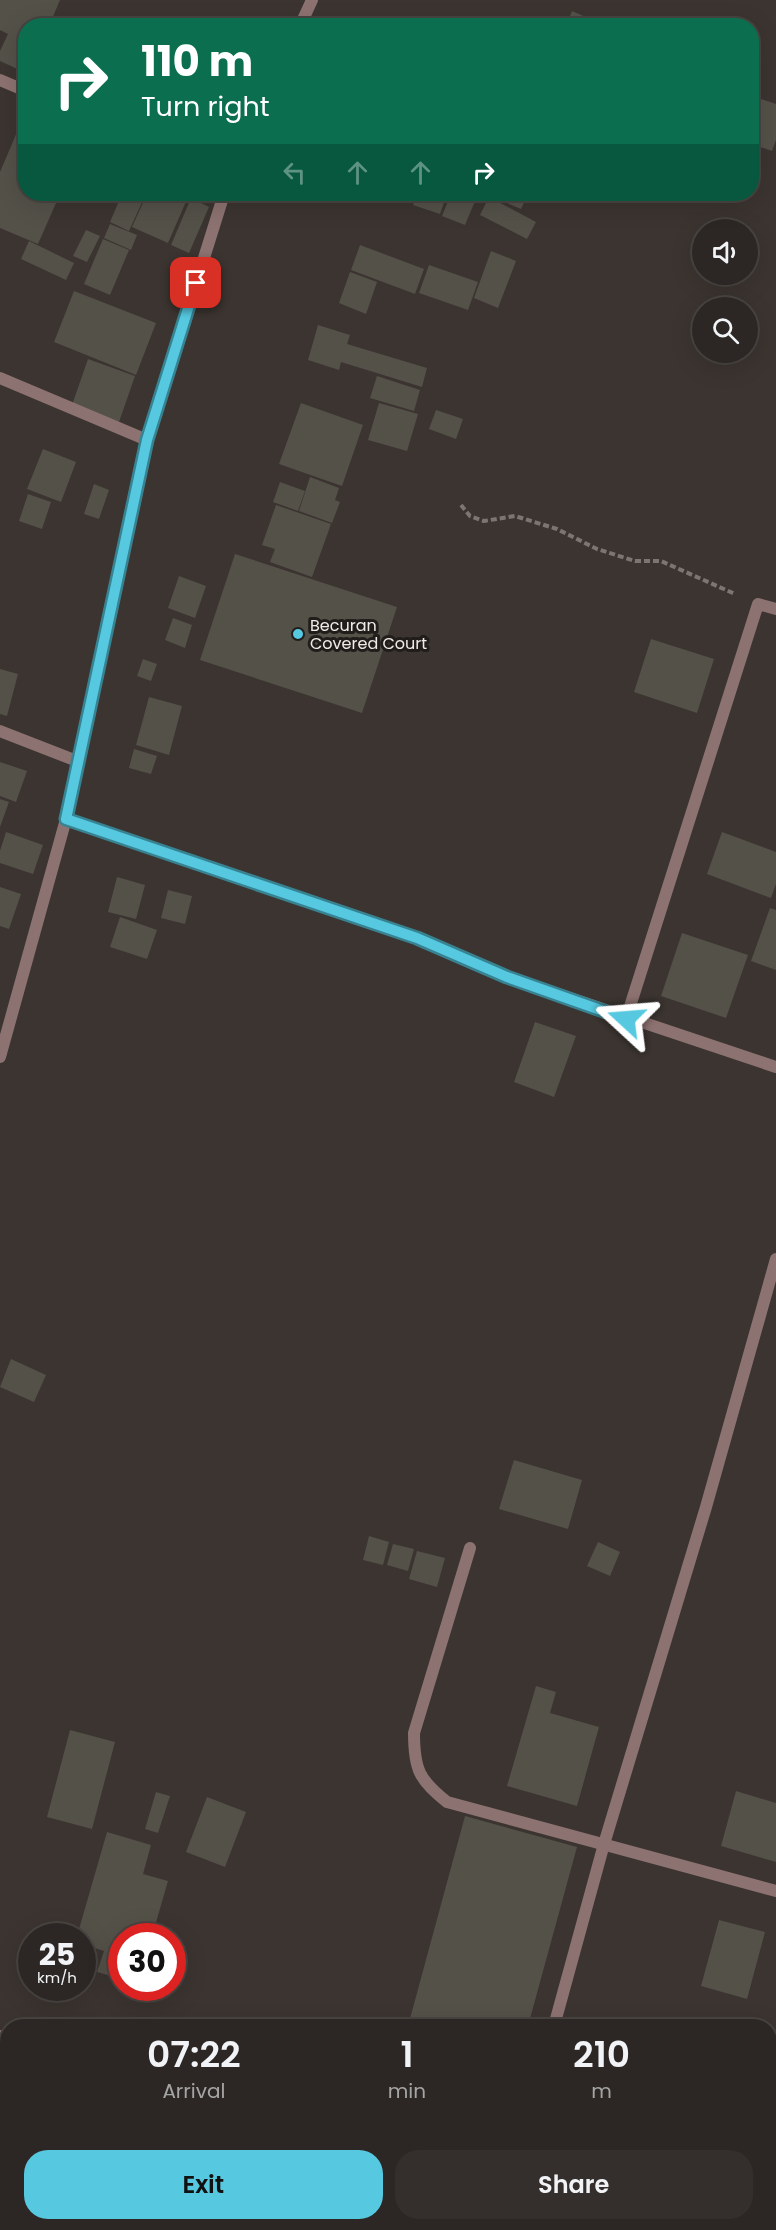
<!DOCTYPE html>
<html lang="en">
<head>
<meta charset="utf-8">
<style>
	:root { --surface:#2c2724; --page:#342f2c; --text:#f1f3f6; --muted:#a6a5a6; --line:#484441; --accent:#56c9e1 }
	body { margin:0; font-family:Poppins,sans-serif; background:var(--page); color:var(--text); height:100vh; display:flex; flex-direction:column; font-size:22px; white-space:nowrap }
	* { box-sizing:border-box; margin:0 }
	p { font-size:20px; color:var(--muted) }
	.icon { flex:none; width:33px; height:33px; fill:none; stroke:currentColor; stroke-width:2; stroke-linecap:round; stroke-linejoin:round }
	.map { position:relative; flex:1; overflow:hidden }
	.panel { position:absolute; left:0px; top:2019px; width:777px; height:212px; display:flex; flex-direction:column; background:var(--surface); border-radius:24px 24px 0 0; box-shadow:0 6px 24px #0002,0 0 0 2px var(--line) }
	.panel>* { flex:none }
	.banner { position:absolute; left:18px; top:18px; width:741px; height:183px; border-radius:24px; box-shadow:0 6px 24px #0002,0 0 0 2px var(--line); background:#0b6e4f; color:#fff; overflow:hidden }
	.controls { position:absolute; left:692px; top:219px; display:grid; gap:12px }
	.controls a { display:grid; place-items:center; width:66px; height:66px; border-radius:50%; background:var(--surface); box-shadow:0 6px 24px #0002,0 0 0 2px var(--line); font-size:30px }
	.speed { position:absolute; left:18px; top:1923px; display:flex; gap:12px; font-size:30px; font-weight:700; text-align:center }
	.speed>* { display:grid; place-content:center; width:78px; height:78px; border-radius:50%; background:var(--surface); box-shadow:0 6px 24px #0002,0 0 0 2px var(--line); line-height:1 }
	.speed small { font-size:15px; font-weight:400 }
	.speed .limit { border:9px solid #d22; background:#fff; color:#111 }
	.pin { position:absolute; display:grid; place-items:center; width:51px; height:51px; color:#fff; margin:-26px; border-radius:12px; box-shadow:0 3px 9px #0006 }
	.me { position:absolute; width:66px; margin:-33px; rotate:289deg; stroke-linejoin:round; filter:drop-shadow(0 0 4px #0008) }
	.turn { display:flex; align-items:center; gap:21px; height:126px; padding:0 24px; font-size:27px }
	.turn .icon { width:78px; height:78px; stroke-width:2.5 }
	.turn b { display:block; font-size:42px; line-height:51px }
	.lanes { display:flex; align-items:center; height:57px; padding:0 24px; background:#0003; justify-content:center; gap:30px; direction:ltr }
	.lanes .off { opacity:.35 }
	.eta { display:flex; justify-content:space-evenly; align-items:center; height:102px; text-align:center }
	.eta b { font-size:36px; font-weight:600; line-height:42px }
	.action { display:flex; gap:12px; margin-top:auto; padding:12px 24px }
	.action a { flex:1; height:69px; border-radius:24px; background:var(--accent); color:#111; font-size:24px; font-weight:600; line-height:69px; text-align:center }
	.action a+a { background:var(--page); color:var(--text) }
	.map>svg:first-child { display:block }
	.building { fill:#545149 }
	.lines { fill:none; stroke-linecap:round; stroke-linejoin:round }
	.path { stroke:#7c7572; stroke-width:4; stroke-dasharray:6 3; stroke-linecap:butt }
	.service { stroke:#8c7270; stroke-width:12 }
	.minor { stroke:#8c7270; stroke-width:12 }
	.tertiary { stroke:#8c7270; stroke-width:12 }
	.route-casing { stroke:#388392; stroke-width:15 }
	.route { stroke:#56c9e1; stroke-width:10 }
	.poi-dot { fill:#56c9e1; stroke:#201d1a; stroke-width:2 }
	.labels { text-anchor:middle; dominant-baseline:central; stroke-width:6; stroke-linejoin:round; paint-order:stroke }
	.poi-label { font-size:16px; fill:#f0ebe8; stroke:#201d1a; text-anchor:start }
</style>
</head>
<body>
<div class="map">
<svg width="776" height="2230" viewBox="0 0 776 2230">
	<rect width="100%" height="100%" fill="#3b3430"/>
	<g class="building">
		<path d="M0,0H60L49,26H26V73L0,61V51L8,34L0,30Z"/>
		<path d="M572,11L595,21L593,26H566Z"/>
		<path d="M752,96L776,104V140L772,151L752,144Z"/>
		<path d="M23,118L26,119V194H60L38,244L0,228V172Z"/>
		<path d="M122,194H134L144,198L129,231L110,222Z"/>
		<path d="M147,194H179L188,197L168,243L132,227Z"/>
		<path d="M417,194H447L440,214L413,205Z"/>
		<path d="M451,194H478L465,225L442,216Z"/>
		<path d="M486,194H528L521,209Z"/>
		<path d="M489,197L536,222L527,239L480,215Z"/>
		<path d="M191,198L209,207L189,253L171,245Z"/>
		<path d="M110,224L137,235L131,250L104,238Z"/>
		<path d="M86,230L100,236L87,262L73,256Z"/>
		<path d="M103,239L129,250L110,295L84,284Z"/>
		<path d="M29,241L74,263L66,280L21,259Z"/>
		<path d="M360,245L424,269L415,294L351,270Z"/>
		<path d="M491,251L516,261L498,308L474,298Z"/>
		<path d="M429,265L478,282L468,310L419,293Z"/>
		<path d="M350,272L377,282L366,314L339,303Z"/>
		<path d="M74,291L156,323L136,375L54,342Z"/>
		<path d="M318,325L350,335L347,344L427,368L422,387L341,362L339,370L308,360Z"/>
		<path d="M88,359L135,376L119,422L72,405Z"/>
		<path d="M377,376L420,390L414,411L370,398Z"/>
		<path d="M301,403L363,425L342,486L279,464Z"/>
		<path d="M379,403L418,414L407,451L368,440Z"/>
		<path d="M436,410L463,419L456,439L429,429Z"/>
		<path d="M43,449L76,462L61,502L27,489Z"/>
		<path d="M310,477L339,488L335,500L340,502L332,523L299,511Z"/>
		<path d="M280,482L305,491L298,511L273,502Z"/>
		<path d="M94,484L109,490L99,519L84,514Z"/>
		<path d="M28,494L51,502L42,529L19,521Z"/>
		<path d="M276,505L331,524L312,577L270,562L275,549L262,545Z"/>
		<path d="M235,554L397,607L362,713L200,660Z"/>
		<path d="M179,576L206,586L195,618L168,608Z"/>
		<path d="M173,618L192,625L185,648L165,640Z"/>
		<path d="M651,639L714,659L697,713L634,692Z"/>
		<path d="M143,659L157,664L151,681L137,676Z"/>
		<path d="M0,669L18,674L7,716L0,714Z"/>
		<path d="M149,697L182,706L169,755L136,745Z"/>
		<path d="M134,749L157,756L151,774L129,768Z"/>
		<path d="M0,762L27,771L16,802L0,796Z"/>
		<path d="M0,799L9,802L0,827Z"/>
		<path d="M6,832L43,845L33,874L0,863V851Z"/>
		<path d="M722,832L776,852V884L771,898L707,874Z"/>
		<path d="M117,877L145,885L136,919L108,912Z"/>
		<path d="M0,887L21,894L9,929L0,926Z"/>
		<path d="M168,890L192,896L185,924L161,918Z"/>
		<path d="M770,908L776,910V970L751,961Z"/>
		<path d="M120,917L157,930L147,959L110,947Z"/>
		<path d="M682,933L748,955L726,1018L661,996Z"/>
		<path d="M535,1022L576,1036L554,1097L514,1082Z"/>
		<path d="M11,1359L46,1375L34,1402L0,1387Z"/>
		<path d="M514,1460L582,1480L568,1529L499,1509Z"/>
		<path d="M369,1536L389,1542L383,1565L363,1560Z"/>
		<path d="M598,1542L620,1552L610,1576L587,1566Z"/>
		<path d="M393,1544L414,1549L408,1571L387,1565Z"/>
		<path d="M417,1551L445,1558L437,1587L409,1579Z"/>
		<path d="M536,1686L556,1692L550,1713L599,1727L577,1806L507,1786Z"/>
		<path d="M70,1730L115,1742L92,1829L47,1817Z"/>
		<path d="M736,1791L776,1803V1862L721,1846Z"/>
		<path d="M156,1792L170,1796L158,1833L145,1829Z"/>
		<path d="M207,1797L246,1812L225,1867L186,1852Z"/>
		<path d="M465,1816L577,1847L528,2026H408Z"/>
		<path d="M107,1832L151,1845L143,1874L168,1881L152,1936H122V1979L97,1972L104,1951L82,1944V1936H77Z"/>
		<path d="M719,1920L765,1932L747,1999L701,1986Z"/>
		<path d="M0,2083L8,2085V2135L0,2134Z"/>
		<path d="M770,2156L776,2157V2222L770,2221Z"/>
		<path d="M445,2223H525L522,2230H443Z"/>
	</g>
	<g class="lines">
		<path class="path" d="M461,505L470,516L484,521L515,516L557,529L597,549L635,561H661L735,594"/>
		<path class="service" d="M539,2230L541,2223"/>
		<g class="minor">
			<path d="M300,26L312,0"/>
			<path d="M0,80L26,91"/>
			<path d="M0,378L147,440"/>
			<path d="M0,731L77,761"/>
			<path d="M66,819L417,938L507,977L776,1067"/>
			<path d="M626,1019L758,604L776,609"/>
			<path d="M0,1057L66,819L147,440L224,194"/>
			<path d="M470,1548L414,1733C414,1769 419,1780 447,1802L776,1891"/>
			<path d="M554,2026L604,1844L706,1507L776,1259"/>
		</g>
		<g class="tertiary">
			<path d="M0,2036L8,2038"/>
			<path d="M687,2223L712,2230"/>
		</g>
	</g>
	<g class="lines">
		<g class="route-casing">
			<path id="route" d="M196,283L147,440L66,819L417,938L507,977L626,1019"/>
		</g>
		<use href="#route" class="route"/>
	</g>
	<circle class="poi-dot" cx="298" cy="634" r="6"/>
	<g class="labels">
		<g class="poi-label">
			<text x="310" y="625">Becuran<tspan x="310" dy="18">Covered Court</tspan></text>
		</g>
	</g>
</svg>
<div class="controls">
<a><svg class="icon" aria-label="sound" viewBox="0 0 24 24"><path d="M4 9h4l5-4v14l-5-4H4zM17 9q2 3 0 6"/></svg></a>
<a><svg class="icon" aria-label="search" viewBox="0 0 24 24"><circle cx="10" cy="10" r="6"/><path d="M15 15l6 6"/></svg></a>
</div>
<div class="speed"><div>25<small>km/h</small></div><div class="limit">30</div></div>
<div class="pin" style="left:196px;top:283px;background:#d93025"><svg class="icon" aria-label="arrive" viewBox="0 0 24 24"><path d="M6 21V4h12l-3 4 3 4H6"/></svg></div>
<svg class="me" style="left:626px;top:1019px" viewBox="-20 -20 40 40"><path d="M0-17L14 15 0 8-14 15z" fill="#56c9e1" stroke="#fff" stroke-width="4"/></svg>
<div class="banner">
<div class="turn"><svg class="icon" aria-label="right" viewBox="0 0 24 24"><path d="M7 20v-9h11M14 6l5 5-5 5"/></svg><div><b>110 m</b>Turn right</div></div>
<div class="lanes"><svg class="icon off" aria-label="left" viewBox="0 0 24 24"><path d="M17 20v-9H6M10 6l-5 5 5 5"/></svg><svg class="icon off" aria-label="ahead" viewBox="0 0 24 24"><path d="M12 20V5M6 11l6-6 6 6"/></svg><svg class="icon off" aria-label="ahead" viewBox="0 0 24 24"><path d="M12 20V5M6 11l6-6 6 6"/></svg><svg class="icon" aria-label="right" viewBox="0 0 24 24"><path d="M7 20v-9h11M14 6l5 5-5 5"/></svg></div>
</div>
<section class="panel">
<div class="eta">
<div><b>07:22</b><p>Arrival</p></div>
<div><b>1</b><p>min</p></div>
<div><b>210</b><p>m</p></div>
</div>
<div class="action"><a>Exit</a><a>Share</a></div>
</section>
</div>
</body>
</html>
